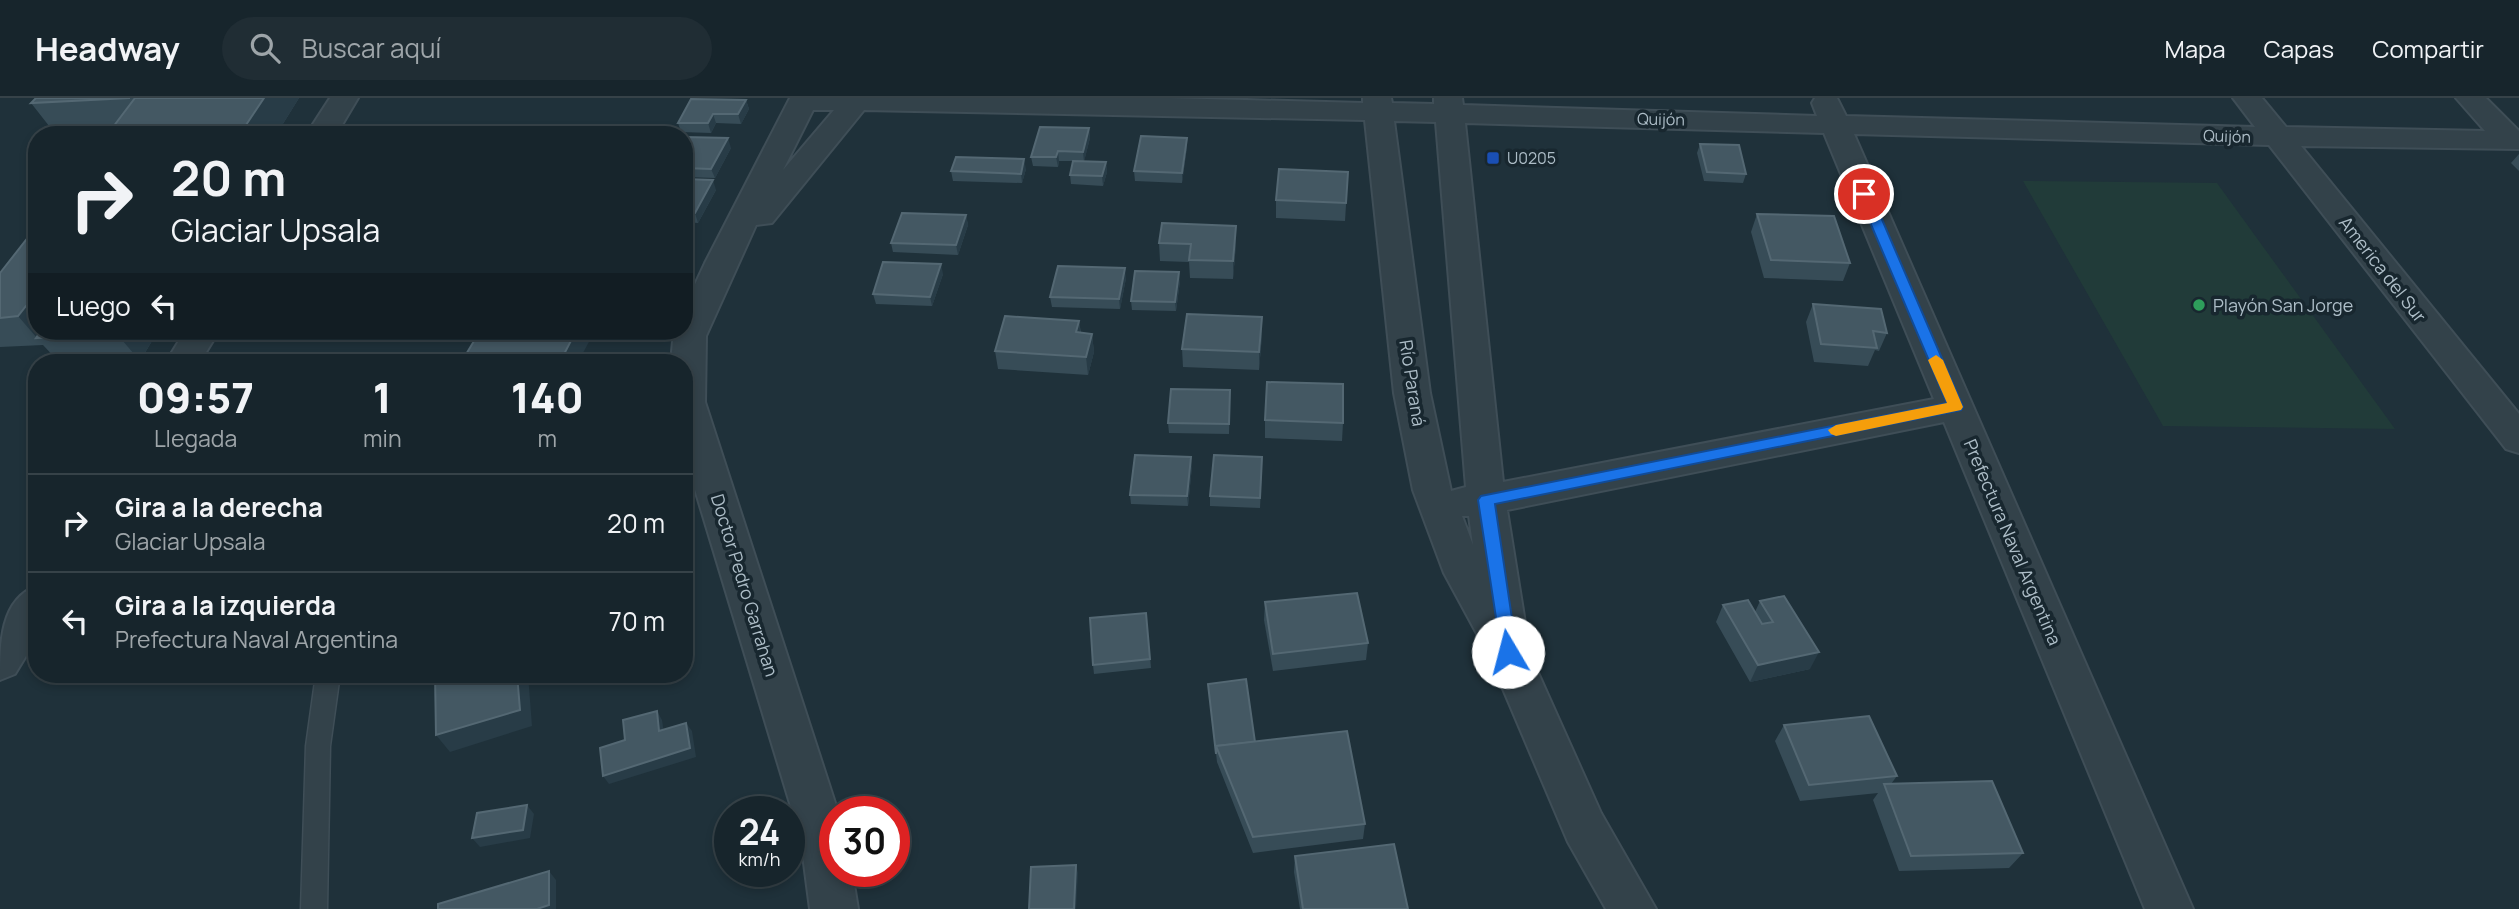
<!DOCTYPE html>
<html lang="es">
<head>
<meta charset="utf-8">
<style>
	:root { --surface:#17252c; --page:#202d34; --text:#f1f3f6; --muted:#9ea5a9; --line:#364248 }
	body { margin:0; font-family:Manrope,sans-serif; background:var(--page); color:var(--text); height:100vh; display:flex; flex-direction:column; font-size:26px; white-space:nowrap }
	* { box-sizing:border-box; margin:0 }
	p { font-size:23px; color:var(--muted) }
	.icon { flex:none; width:38px; height:38px; fill:none; stroke:currentColor; stroke-width:2; stroke-linecap:round; stroke-linejoin:round }
	.map { position:relative; flex:1; overflow:hidden }
	.sheet { position:absolute; left:28px; top:256px; width:665px; height:329px; display:flex; flex-direction:column; background:var(--surface); border-radius:28px; box-shadow:0 4px 10px #0003,0 0 0 2px var(--line) }
	.sheet>* { flex:none }
	.top-card { position:absolute; left:28px; top:28px; width:665px; height:214px; border-radius:28px; box-shadow:0 4px 10px #0003,0 0 0 2px var(--line); background:#17252c; color:var(--text); overflow:hidden }
	.speed { position:absolute; left:714px; top:698px; display:flex; gap:14px; font-size:35px; font-weight:700; text-align:center }
	.speed>* { display:grid; place-content:center; width:91px; height:91px; border-radius:50%; background:var(--surface); box-shadow:0 4px 10px #0003,0 0 0 2px var(--line); line-height:1 }
	.speed small { font-size:18px; font-weight:400 }
	.speed .limit { border:10px solid #d22; background:#fff; color:#111 }
	.pin { position:absolute; display:grid; place-items:center; width:60px; height:60px; color:#fff; margin:-30px; border:4px solid #fff; border-radius:50%; box-shadow:0 2px 7px #0007 }
	.me { position:absolute; width:77px; margin:-38px; rotate:352deg; stroke-linejoin:round; filter:drop-shadow(0 0 5px #0008) }
	.turn { display:flex; align-items:center; gap:24px; height:147px; padding:0 28px; font-size:32px }
	.turn .icon { width:91px; height:91px; stroke-width:2.5 }
	.turn b { display:block; font-size:49px; line-height:60px }
	.then { display:flex; align-items:center; height:66px; padding:0 28px; background:#0003; gap:14px; font-size:26px }
	.eta { display:flex; justify-content:space-evenly; align-items:center; height:119px; text-align:center }
	.eta b { font-size:42px; font-weight:800; line-height:49px }
	ul { padding:0; list-style:none }
	li { display:flex; align-items:center; gap:21px; height:98px; padding:0 28px; border-top:2px solid var(--line) }
	li div { flex:1 }
	li b { display:block; font-size:26px }
	li em { font-style:normal }
	header { display:flex; align-items:center; gap:42px; box-sizing:border-box; height:98px; padding:0 35px; background:var(--surface); border-bottom:2px solid var(--line) }
	header strong { font-size:33px }
	nav { display:flex; gap:38px; margin-inline-start:auto; font-size:24px }
	.search { width:490px; height:63px; background:var(--page); display:flex; align-items:center; gap:18px; box-sizing:border-box; padding:0 24px; border-radius:38px; color:var(--muted); font-size:26px }
	.map>svg:first-child { display:block }
	.green { fill:#213b39 }
	.lines { fill:none; stroke-linecap:round; stroke-linejoin:round }
	.lane-casing { stroke:#3f4e57; stroke-width:3 }
	.street-casing { stroke:#3f4e57; stroke-width:4 }
	.lane { fill:#33424a; fill-rule:evenodd }
	.street { fill:#33424a; fill-rule:evenodd }
	.wall { fill:#374c57 }
	.shaded-wall { fill:#283c47 }
	.building { fill:#445863; stroke:#546873; stroke-width:2 }
	.route { fill:#1a73e8; stroke:#114b97; stroke-width:2 }
	.slow { fill:#f59e0b }
	.transit-dot { fill:#1a4fb4; stroke:#18272f; stroke-width:2.5 }
	.leisure-dot { fill:#2e9e5b; stroke:#18272f; stroke-width:2.5 }
	.labels { text-anchor:middle; dominant-baseline:central; stroke-width:7; stroke-linejoin:round; paint-order:stroke }
	.far-street-label { font-size:16px; fill:#adbdc7; stroke:#18272f }
	.far-poi-label { font-size:16px; fill:#adbdc7; stroke:#18272f; text-anchor:start }
	.street-label { font-size:18px; fill:#adbdc7; stroke:#18272f }
	.poi-label { font-size:18px; fill:#adbdc7; stroke:#18272f; text-anchor:start }
</style>
</head>
<body>
<header>
<strong>Headway</strong>
<div class="search"><svg class="icon" aria-label="search" viewBox="0 0 24 24"><circle cx="10" cy="10" r="6"/><path d="M15 15l6 6"/></svg>Buscar aquí</div>
<nav><a>Mapa</a><a>Capas</a><a>Compartir</a></nav>
</header>
<div class="map">
<svg width="2519" height="811" viewBox="0 0 2519 811">
	<rect width="100%" height="100%" fill="#1f313a"/>
	<path class="green" d="M2023,83L2217,85L2395,331L2163,328Z"/>
	<g class="lines">
		<g class="lane-casing">
			<path id="lane" d="M316,576H340L330,648L327,811H301L306,648Z"/>
		</g>
		<g class="street-casing">
			<g id="street">
				<path d="M330,0H358L336,37H306Z"/>
				<path d="M790,0H1169L1363,5V0H1391L1392,5L1434,6V0H1462L1463,7L1817,18L1812,5L1815,0H1837L1846,18L2255,29L2233,0H2262L2286,29L2485,33L2456,0H2486L2519,33V51L2301,48L2519,316V355L2506,351L2269,47L1854,36L2193,811H2145L1944,324L1507,412L1526,531L1522,539L1601,715L1656,811H1606L1568,744L1489,558L1444,475L1413,392L1394,295L1365,22L864,12L772,125L756,127L706,238L705,304L838,714H835V774H852L858,811H810L801,742L684,355V264H671L674,233H684V210L705,165ZM813,12H834L783,72ZM1394,23L1436,24L1466,389L1451,393L1430,295ZM1465,25L1824,35L1934,301L1503,384ZM1462,418H1469L1473,447Z"/>
				<path d="M185,233H219L200,264H166Z"/>
				<path d="M37,488V540L15,576L0,582C0,546 0,501 37,488Z"/>
			</g>
		</g>
		<use href="#lane" class="lane"/>
		<use href="#street" class="street"/>
	</g>
	<g class="wall">
		<path d="M36,0H299L276,37H107L112,30L53,33L31,5Z"/>
		<path d="M746,2L749,11L741,26L716,25L711,35L681,34L678,25Z"/>
		<path d="M1089,30L1090,40L1084,63L1106,64L1107,74L1103,88L1071,86L1070,77L1073,63H1059L1058,69L1033,68L1031,59Z"/>
		<path d="M684,39L731,50L715,80L684,79Z"/>
		<path d="M1700,46L1746,76L1743,85L1704,83L1697,55Z"/>
		<path d="M1187,49L1182,85L1135,83L1134,73Z"/>
		<path d="M2519,56V73L2511,65Z"/>
		<path d="M1026,71L1022,85L953,83L951,73Z"/>
		<path d="M1348,74L1345,123L1276,120V102Z"/>
		<path d="M684,81L716,92L698,125L686,124L692,138L684,153Z"/>
		<path d="M1757,116L1850,165L1843,183L1764,180L1751,134Z"/>
		<path d="M966,117L968,127L958,157L893,154L891,145Z"/>
		<path d="M1159,145L1236,146L1233,181L1190,180L1189,164L1160,163Z"/>
		<path d="M0,175L37,233H158L140,263L116,264H59L43,247L0,249Z"/>
		<path d="M943,176L932,208L876,206L873,196Z"/>
		<path d="M1126,180L1120,211L1052,209L1050,199Z"/>
		<path d="M1180,183L1176,213L1132,212L1131,203Z"/>
		<path d="M1813,206L1887,235L1879,253L1875,252L1868,268L1814,264L1806,224Z"/>
		<path d="M1079,223L1081,235L1092,236L1094,254L1088,277L998,271L995,253Z"/>
		<path d="M1262,237L1259,272L1183,269L1182,251Z"/>
		<path d="M1230,301L1229,336L1169,335L1168,325Z"/>
		<path d="M1265,322L1343,325L1342,343L1265,340Z"/>
		<path d="M1192,368L1188,408L1131,406L1130,397Z"/>
		<path d="M1262,369L1260,410L1210,408V398Z"/>
		<path d="M1760,503L1810,571L1750,584L1716,524L1723,507L1755,514Z"/>
		<path d="M1265,504L1368,545L1366,562L1273,573L1264,522Z"/>
		<path d="M1146,515L1151,570L1094,576L1093,567Z"/>
		<path d="M1208,586L1255,644L1365,726L1363,741L1253,755L1217,664Z"/>
		<path d="M1784,627L1897,678L1891,686L2023,755L2009,770L1899,773L1873,702L1878,695L1800,703L1775,643Z"/>
		<path d="M1295,758L1408,811H1300L1294,774Z"/>
	</g>
	<g class="shaded-wall">
		<path d="M264,0H299L276,37H245L242,33Z"/>
		<path d="M746,2L749,11L741,26L738,16Z"/>
		<path d="M713,16L716,25L711,35L708,25Z"/>
		<path d="M1089,30L1090,40L1084,64L1083,54Z"/>
		<path d="M728,40L731,50L715,80L711,71Z"/>
		<path d="M1187,40V49L1182,85V75Z"/>
		<path d="M1058,53L1059,63L1058,69L1056,59Z"/>
		<path d="M1024,61L1026,71L1022,85L1021,76Z"/>
		<path d="M1106,64L1107,74L1103,88L1102,78Z"/>
		<path d="M713,82L716,92L698,125L695,115Z"/>
		<path d="M966,117L968,127L958,157L956,147Z"/>
		<path d="M685,120L692,138L684,153V121Z"/>
		<path d="M1236,128V146L1233,181V163Z"/>
		<path d="M941,166L943,176L932,208L930,199Z"/>
		<path d="M1125,170L1126,180L1120,211L1119,201Z"/>
		<path d="M1179,174L1180,183L1176,213L1175,204Z"/>
		<path d="M37,194V233H53L37,240L18,218Z"/>
		<path d="M1262,219V237L1259,272V254Z"/>
		<path d="M1079,223L1081,241L1076,234Z"/>
		<path d="M118,233H158L140,263L116,235Z"/>
		<path d="M576,233H586L590,242L578,264H560Z"/>
		<path d="M1092,236L1094,254L1088,277L1086,259Z"/>
		<path d="M1191,359L1192,368L1188,408L1187,398Z"/>
		<path d="M1819,554L1810,571L1750,584L1758,567Z"/>
		<path d="M517,576H528L532,628L450,654L436,637Z"/>
		<path d="M657,613L662,622L665,642L659,633Z"/>
		<path d="M686,625L692,633L696,659L609,686L603,678Z"/>
		<path d="M527,707L534,716L530,740L480,749L472,740Z"/>
		<path d="M1076,767L1078,775L1076,811H1074Z"/>
		<path d="M549,773L556,782V811H537Z"/>
	</g>
	<g class="building">
		<path d="M36,0H130L31,5Z"/>
		<path d="M135,0H264L242,33L270,32L267,37H107Z"/>
		<path d="M691,1L746,2L738,16H713L708,25H678Z"/>
		<path d="M1040,29L1089,30L1083,54L1058,53L1056,59H1031Z"/>
		<path d="M1141,38L1187,40L1182,75L1134,73Z"/>
		<path d="M684,39L728,40L711,71L684,70Z"/>
		<path d="M1700,46L1739,47L1746,76L1707,74Z"/>
		<path d="M956,59L1024,61L1021,76L951,73Z"/>
		<path d="M1073,63L1106,64L1102,78L1070,77Z"/>
		<path d="M1279,71L1348,74L1346,105L1276,102Z"/>
		<path d="M684,81L713,82L695,115L684,114Z"/>
		<path d="M902,115L966,117L956,147L891,145Z"/>
		<path d="M1757,116L1834,118L1850,165L1771,162Z"/>
		<path d="M1162,125L1236,128L1233,163L1189,162L1191,146L1159,145Z"/>
		<path d="M37,128V194L18,218L0,220V175Z"/>
		<path d="M883,164L941,166L930,199L873,196Z"/>
		<path d="M1058,168L1125,170L1119,201L1050,199Z"/>
		<path d="M1135,173L1179,174L1175,204L1131,203Z"/>
		<path d="M1813,206L1881,211L1887,235L1873,233L1877,250L1821,246Z"/>
		<path d="M1187,216L1262,219L1259,254L1182,251Z"/>
		<path d="M1005,218L1079,223L1076,234L1092,236L1086,259L995,253Z"/>
		<path d="M41,233H118L116,235L36,240Z"/>
		<path d="M480,233H576L560,264L462,263Z"/>
		<path d="M1267,284L1343,286V325L1265,322Z"/>
		<path d="M1171,291L1230,292L1229,326L1168,325Z"/>
		<path d="M1135,357L1191,359L1187,398L1130,397Z"/>
		<path d="M1214,357L1262,359L1260,400L1210,398Z"/>
		<path d="M1357,495L1368,545L1273,556L1265,504Z"/>
		<path d="M1784,498L1819,554L1758,567L1723,507L1748,502L1762,526L1773,524L1760,503Z"/>
		<path d="M1146,515L1150,561L1093,567L1090,520Z"/>
		<path d="M435,576H517L520,612L436,637Z"/>
		<path d="M1246,581L1255,644L1216,648V656L1208,586Z"/>
		<path d="M657,613L659,633L686,625L690,650L603,678L600,650L625,642L623,622Z"/>
		<path d="M1869,618L1897,678L1809,687L1784,627Z"/>
		<path d="M1347,633L1365,726L1253,739L1216,648Z"/>
		<path d="M1992,683L2023,755L1911,758L1884,686Z"/>
		<path d="M527,707L523,732L472,740L477,715Z"/>
		<path d="M1394,746L1408,811H1303L1295,758Z"/>
		<path d="M1076,767L1074,811H1029L1031,769Z"/>
		<path d="M549,773V807L537,811H438V806Z"/>
	</g>
	<path class="route" d="M1864,92L1871,96L1963,309L1961,312L1495,406L1517,554L1514,559L1508,561L1502,559L1478,402L1481,398L1947,305L1858,96Z"/>
	<path class="slow" d="M1936,257L1943,262L1963,309L1961,312L1836,338L1831,336L1828,332L1836,327L1947,305L1928,262Z"/>
	<rect class="transit-dot" x="1486" y="53" width="14" height="14" rx="3.5"/>
	<circle class="leisure-dot" cx="2199" cy="207" r="7"/>
	<g class="labels">
		<g class="far-street-label">
			<text transform="translate(1661 21) rotate(1)">Quijón</text>
			<text transform="translate(2227 38) rotate(2)">Quijón</text>
		</g>
		<g class="far-poi-label">
			<text x="1507" y="60">U0205</text>
		</g>
		<g class="street-label">
			<text transform="translate(2383 171) rotate(52)">America del Sur</text>
			<text transform="translate(1413 285) rotate(81)">Río Paraná</text>
			<text transform="translate(2013 444) rotate(67)">Prefectura Naval Argentina</text>
			<text transform="translate(745 487) rotate(73)">Doctor Pedro Garrahan</text>
		</g>
		<g class="poi-label">
			<text x="2213" y="207">Playón San Jorge</text>
		</g>
	</g>
</svg>
<div class="speed"><div>24<small>km/h</small></div><div class="limit">30</div></div>
<div class="pin" style="left:1864px;top:96px;background:#d93025"><svg class="icon" aria-label="arrive" viewBox="0 0 24 24"><path d="M6 21V4h12l-3 4 3 4H6"/></svg></div>
<svg class="me" style="left:1508px;top:554px" viewBox="-20 -20 40 40"><circle r="19" fill="#fff"/><path d="M0-13L10 11 0 6-10 11z" fill="#1a73e8"/></svg>
<div class="top-card">
<div class="turn"><svg class="icon" aria-label="right" viewBox="0 0 24 24"><path d="M7 20v-9h11M14 6l5 5-5 5"/></svg><div><b>20 m</b>Glaciar Upsala</div></div>
<div class="then">Luego<svg class="icon" aria-label="left" viewBox="0 0 24 24"><path d="M17 20v-9H6M10 6l-5 5 5 5"/></svg></div>
</div>
<section class="sheet">
<div class="eta">
<div><b>09:57</b><p>Llegada</p></div>
<div><b>1</b><p>min</p></div>
<div><b>140</b><p>m</p></div>
</div>
<ul>
<li><svg class="icon" aria-label="right" viewBox="0 0 24 24"><path d="M7 20v-9h11M14 6l5 5-5 5"/></svg><div><b>Gira a la derecha</b><p>Glaciar Upsala</p></div><em>20 m</em></li>
<li><svg class="icon" aria-label="left" viewBox="0 0 24 24"><path d="M17 20v-9H6M10 6l-5 5 5 5"/></svg><div><b>Gira a la izquierda</b><p>Prefectura Naval Argentina</p></div><em>70 m</em></li>
</ul>
</section>
</div>
</body>
</html>
